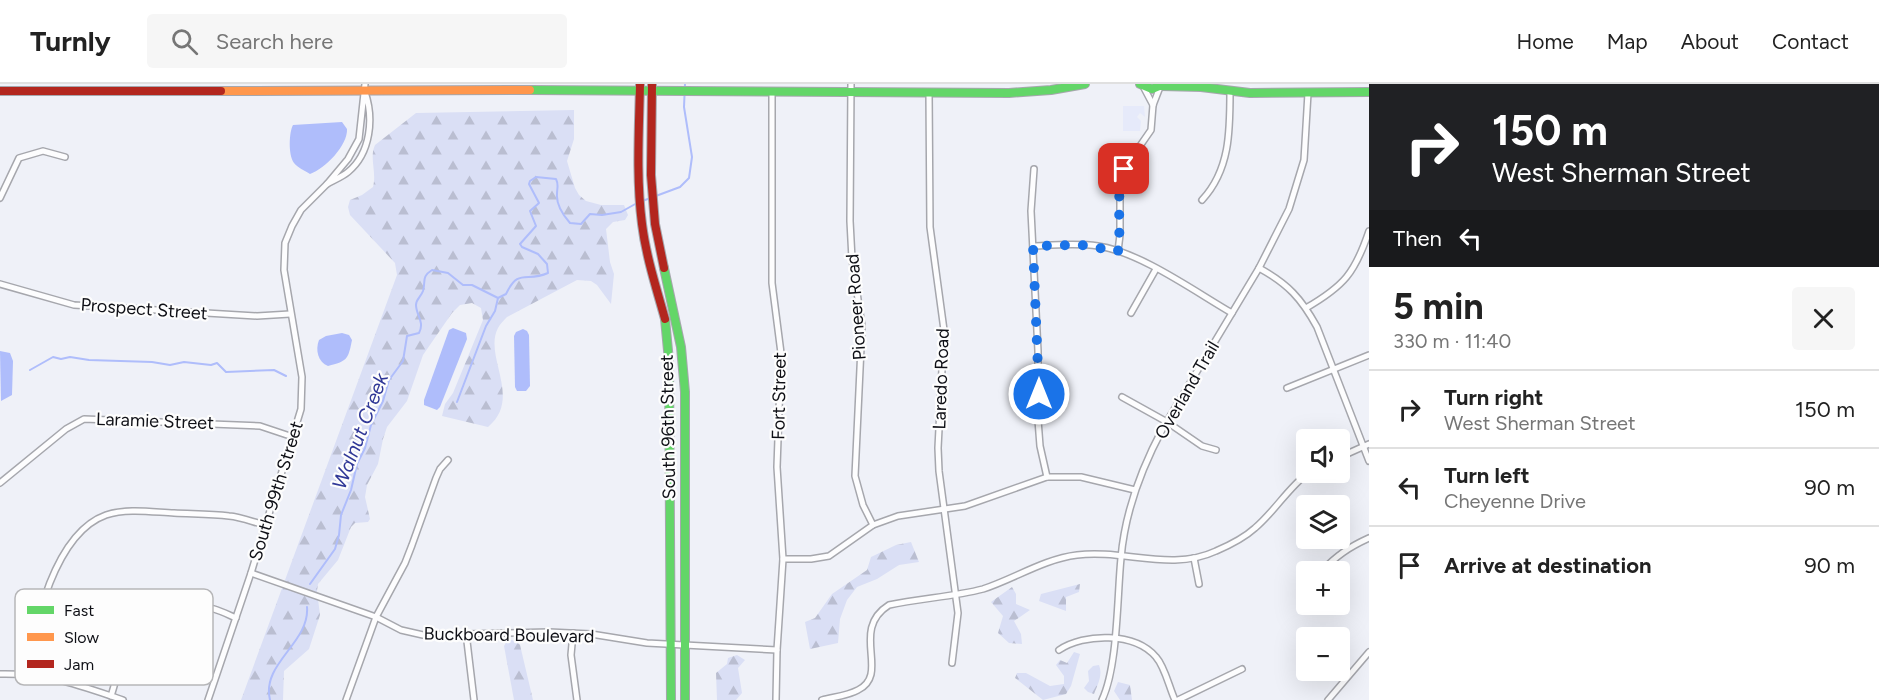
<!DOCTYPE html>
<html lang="en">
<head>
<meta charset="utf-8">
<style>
	:root { --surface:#fff; --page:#f6f6f6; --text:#222; --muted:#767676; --line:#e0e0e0 }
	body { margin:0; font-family:Figtree,sans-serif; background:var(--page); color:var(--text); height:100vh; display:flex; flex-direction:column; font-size:22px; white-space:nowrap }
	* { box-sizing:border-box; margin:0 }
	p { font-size:20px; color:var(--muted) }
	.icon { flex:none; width:33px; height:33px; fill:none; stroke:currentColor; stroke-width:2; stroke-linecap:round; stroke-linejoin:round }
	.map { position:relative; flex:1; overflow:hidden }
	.drawer { display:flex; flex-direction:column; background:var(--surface); width:510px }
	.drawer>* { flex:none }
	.top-card { background:#202124; color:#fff; overflow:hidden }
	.tools { position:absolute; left:1296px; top:345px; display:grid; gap:12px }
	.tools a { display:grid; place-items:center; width:54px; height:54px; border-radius:6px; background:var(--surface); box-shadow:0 6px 24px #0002; font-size:30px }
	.pin { position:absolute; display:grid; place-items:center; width:51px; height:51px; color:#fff; margin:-26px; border-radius:12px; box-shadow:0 3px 9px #0006 }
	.me { position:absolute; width:66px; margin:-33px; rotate:0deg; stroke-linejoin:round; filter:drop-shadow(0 0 4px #0008) }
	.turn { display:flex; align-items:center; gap:21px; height:126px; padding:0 24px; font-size:27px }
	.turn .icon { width:78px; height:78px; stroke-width:2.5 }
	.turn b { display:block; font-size:42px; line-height:51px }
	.then { display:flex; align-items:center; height:57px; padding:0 24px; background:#0003; gap:12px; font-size:22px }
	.round { display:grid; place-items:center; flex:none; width:63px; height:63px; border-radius:6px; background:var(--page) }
	.headline { display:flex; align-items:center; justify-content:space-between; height:102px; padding:0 24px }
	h1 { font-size:36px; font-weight:700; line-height:45px }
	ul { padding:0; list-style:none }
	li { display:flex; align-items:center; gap:18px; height:78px; padding:0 24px; border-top:2px solid var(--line) }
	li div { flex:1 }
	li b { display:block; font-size:22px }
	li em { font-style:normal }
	header { display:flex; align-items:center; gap:36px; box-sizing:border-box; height:84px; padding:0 30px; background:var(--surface); border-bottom:2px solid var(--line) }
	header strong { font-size:28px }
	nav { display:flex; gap:33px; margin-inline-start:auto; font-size:21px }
	.search { width:420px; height:54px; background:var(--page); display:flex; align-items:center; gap:15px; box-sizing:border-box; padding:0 21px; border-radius:6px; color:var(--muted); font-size:22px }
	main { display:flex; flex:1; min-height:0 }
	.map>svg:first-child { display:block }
	.built { fill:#e6eafa }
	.forest { fill:url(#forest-firs) }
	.water { fill:#afbdfb }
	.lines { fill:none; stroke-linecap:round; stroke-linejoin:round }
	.stream { stroke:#afbdfb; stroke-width:2 }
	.street-casing { stroke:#a6a7ad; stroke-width:8 }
	.fast-casing { stroke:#a6a7ad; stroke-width:10 }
	.slow-casing { stroke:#a6a7ad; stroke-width:10 }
	.jam-casing { stroke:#a6a7ad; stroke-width:10 }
	.street { stroke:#fdfdfe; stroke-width:5 }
	.fast { stroke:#63d668; stroke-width:8 }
	.slow { stroke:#ff974d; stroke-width:8 }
	.jam { stroke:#b3261e; stroke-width:8 }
	.route { stroke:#1a73e8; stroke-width:10; stroke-dasharray:0 18 }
	.labels { text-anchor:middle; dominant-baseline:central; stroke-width:4.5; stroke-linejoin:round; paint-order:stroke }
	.street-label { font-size:18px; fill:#0f1016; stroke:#fdfdfd }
	.water-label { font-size:20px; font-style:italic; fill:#303897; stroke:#fdfdfd }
	.key { fill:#fdfdfd; stroke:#b6b6b8; stroke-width:1.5 }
	.key-label { font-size:16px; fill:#0f1016 }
</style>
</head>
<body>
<header>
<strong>Turnly</strong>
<div class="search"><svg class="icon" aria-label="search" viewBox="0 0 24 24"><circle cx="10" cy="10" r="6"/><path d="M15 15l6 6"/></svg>Search here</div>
<nav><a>Home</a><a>Map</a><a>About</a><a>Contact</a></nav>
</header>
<main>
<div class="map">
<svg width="1369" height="616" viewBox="0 0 1369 616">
	<defs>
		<pattern id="forest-firs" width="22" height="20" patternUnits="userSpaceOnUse" patternTransform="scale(1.5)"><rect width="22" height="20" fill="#dadff5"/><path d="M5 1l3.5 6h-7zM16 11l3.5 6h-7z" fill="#babed1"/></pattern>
	</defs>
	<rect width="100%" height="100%" fill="#eff1f8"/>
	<path class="built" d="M1123,22H1144L1145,33L1140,29L1137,33L1141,37L1140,47H1123Z"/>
	<g class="forest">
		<path d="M574,26V55L567,77L575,104L579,111L586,117L601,121H624L628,131L625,136L613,138L606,145L610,178L614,190L611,220L597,201L591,197L577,196L507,233C504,236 500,240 498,244C483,272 523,314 488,343L442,332L445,320L453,309L483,236L481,224L472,219L460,221L452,229L423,271L407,317L387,343L383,355L378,380L367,401L365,413L370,435L368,438L355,439L351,443L338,476L318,500L317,507L320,531L309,565L284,587L283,616H241L397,191L395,179L350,131L348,123L350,116L362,111L373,103C377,88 369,74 375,61L416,29Z"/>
		<path d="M911,458L919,478L899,481L877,495L857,503L847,516L840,535L838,559L810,565L805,538L815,534L832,510L867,486L871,473L896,461Z"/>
		<path d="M1080,500L1079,508L1066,513V527L1039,517L1041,510Z"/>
		<path d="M1012,503L1016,510V520L1030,526L1014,537L1021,550L1022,560L1009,559L998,549L1003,532L991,518Z"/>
		<path d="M511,556L516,557L520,561L533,616H514L504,562L507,557Z"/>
		<path d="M1074,568L1080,570L1071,602L1066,610L1043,616L1015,594L1017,589H1026L1050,602L1064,600V592L1056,581L1060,576L1067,579Z"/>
		<path d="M737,571L745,576L738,584L742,609L736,616H717L716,589L727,580L728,574Z"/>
		<path d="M1099,581C1103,591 1098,600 1094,610L1088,608L1084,604L1089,597L1088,587L1093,582Z"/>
		<path d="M1118,598L1130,601L1132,616H1120L1114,607Z"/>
	</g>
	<g class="water">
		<path d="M342,38L347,45C348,61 325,85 310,90C305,87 297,83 294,79C288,71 289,48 293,41Z"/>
		<path d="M453,244L466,249L467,255L440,323L437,326L424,321V316L449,246Z"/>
		<path d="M523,245L527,247L529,251L530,302L526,307H517L515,303L514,252L516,248Z"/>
		<path d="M342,249L349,251L352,256C348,276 347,277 328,282C318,278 315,266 319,256L326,252Z"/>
		<path d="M0,267L10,269L13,277L12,311L1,317Z"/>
	</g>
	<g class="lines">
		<g class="stream">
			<path d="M30,286L53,273L61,275L70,273L89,276L152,278L170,281L184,278L211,281L217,279L226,288L274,286L286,292"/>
			<path d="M457,318L486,242L495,227L498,214"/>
			<path d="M310,500L335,465L339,451L341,431L351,406L357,380L365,364L371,341L383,317L389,296L403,277L407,252L419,249C425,238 416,231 416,221C416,215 421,213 423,207C426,197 421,193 432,186L448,189L463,201H472L498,214L506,210C519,183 526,199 548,189L547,180L538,170L522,163L520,160L536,142L530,127L539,119L529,100L530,97L536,93L556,95C559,101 557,103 557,110C556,121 563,131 570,139L581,140L590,130L602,131L621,128L637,119L680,103L689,94L692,73L684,23L685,0"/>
			<path d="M270,616C261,579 310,559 307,523"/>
		</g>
		<g class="street-casing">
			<g id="street">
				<path d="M851,0L850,137L852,175L862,242L855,392L863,421L873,441"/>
				<path d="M1144,4L1153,21"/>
				<path d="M365,8C374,34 371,69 348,88C342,93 334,96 327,100L348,75L359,55L365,0"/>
				<path d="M772,8V199L781,269L777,383L783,475L777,566L776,616"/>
				<path d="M929,8L930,143L944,246L938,364L939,387L958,529L952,579"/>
				<path d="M1034,85L1031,127L1038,267V336L1040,362L1047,393"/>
				<path d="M0,114L19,74L43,67L65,73"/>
				<path d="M1202,116C1230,86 1230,47 1230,8"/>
				<path d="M1033,162C1055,161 1077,159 1098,162C1140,168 1194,207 1232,229"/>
				<path d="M1118,167L1120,151V95L1124,85L1151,46L1153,21L1160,3"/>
				<path d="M1259,184C1288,200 1301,214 1317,243L1369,377"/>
				<path d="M0,200L74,221L257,232L290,230"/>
				<path d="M1306,224C1344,202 1355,189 1369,147"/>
				<path d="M1131,229L1156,185"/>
				<path d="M1287,304L1369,271"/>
				<path d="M1122,313L1167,338L1202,362L1216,366"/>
				<path d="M1340,373L1369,360"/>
				<path d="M0,399L66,345L84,335L260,342L293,353"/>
				<path d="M1194,474L1199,500"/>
				<path d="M783,475H811L829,472L873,441L898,432L965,422L1047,393H1081L1135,406"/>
				<path d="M1321,488C1336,472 1349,463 1369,454"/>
				<path d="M251,489L376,533L401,546L423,551L549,548L591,550L647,559L777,566"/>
				<path d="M1302,513L1306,507"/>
				<path d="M466,549L474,616"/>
				<path d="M573,549L571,571L577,616"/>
				<path d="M1059,566C1084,549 1135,548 1156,573C1165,583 1169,603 1175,616"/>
				<path d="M28,589C33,542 55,449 106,431C127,424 152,428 174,429C192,430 211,430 229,432C241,433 253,438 265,441"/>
				<path d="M0,590C48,589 78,601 123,616"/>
				<path d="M111,612C118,591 128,543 141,528C154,515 197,520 214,525C221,527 229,531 236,534"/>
				<path d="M208,616L251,489L301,325L302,293L284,186L285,159L292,142L301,126L327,100"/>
				<path d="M346,616L376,533L405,479L412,461L436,394L440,385L448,376"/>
				<path d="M822,616C833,613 847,612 858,606C891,590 849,546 889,521C920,514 953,513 983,505C1014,495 1044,475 1077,471C1124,465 1171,488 1216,467C1230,461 1244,454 1255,444C1275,427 1288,404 1309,388"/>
				<path d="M1102,616C1118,582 1117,514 1121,474C1125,427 1141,385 1163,344L1259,184L1289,125L1304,76L1308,9"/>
				<path d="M1178,616L1242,585"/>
				<path d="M1328,616L1369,568"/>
			</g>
		</g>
		<g class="fast-casing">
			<g id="fast">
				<path d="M1140,0L1152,5L1164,0"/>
				<path d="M1161,2L1201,3L1250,9L1369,8"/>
				<path d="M530,6L1009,9L1051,6L1085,0"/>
				<path d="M664,184L681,263L685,308V616"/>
				<path d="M665,235L669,277L671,616"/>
			</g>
		</g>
		<g class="slow-casing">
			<path id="slow" d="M221,7L530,6"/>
		</g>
		<g class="jam-casing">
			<g id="jam">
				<path d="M640,0C639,46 636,94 642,140C646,172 656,203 665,235"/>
				<path d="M652,0L651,91L655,140L664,184"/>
				<path d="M0,7H221"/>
			</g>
		</g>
		<use href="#street" class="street"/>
		<use href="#fast" class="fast"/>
		<use href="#slow" class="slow"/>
		<use href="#jam" class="jam"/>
	</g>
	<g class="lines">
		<path class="route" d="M1039,310L1033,162L1081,161L1118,167C1122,140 1115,110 1124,85"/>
	</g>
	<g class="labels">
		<g class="street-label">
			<text transform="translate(856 223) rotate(-94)">Pioneer Road</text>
			<text transform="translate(144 225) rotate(4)">Prospect Street</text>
			<text transform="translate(941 295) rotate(-88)">Laredo Road</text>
			<text transform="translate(1187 306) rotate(-60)">Overland Trail</text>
			<text transform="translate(779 312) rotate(-89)">Fort Street</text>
			<text transform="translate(155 337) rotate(2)">Laramie Street</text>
			<text transform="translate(668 343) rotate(-91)">South 96th Street</text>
			<text transform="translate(276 407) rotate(-73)">South 99th Street</text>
			<text transform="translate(509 551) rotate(1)">Buckboard Boulevard</text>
		</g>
		<g class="water-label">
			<text transform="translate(360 347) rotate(-69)">Walnut Creek</text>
		</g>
	</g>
	<rect x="15" y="505" width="198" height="96" rx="9" class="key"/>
	<rect x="27" y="522" width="27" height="8" fill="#63d668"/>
	<rect x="27" y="549" width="27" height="8" fill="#ff974d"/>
	<rect x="27" y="576" width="27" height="8" fill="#b3261e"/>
	<g class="key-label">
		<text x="64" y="532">Fast</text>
		<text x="64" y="559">Slow</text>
		<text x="64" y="586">Jam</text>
	</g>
</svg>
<div class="tools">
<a><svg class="icon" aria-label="sound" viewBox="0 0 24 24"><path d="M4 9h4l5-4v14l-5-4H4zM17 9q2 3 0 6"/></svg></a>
<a><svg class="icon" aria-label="layers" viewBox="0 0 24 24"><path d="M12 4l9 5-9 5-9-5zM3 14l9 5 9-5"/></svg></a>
<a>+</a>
<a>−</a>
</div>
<div class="pin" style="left:1124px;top:85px;background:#d93025"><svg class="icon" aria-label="arrive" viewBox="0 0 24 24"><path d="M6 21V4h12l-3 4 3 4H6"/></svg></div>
<svg class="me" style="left:1039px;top:310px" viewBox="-20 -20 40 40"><circle r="17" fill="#1a73e8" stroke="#fff" stroke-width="3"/><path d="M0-11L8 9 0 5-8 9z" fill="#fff"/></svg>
</div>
<section class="drawer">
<div class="top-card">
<div class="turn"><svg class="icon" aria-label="right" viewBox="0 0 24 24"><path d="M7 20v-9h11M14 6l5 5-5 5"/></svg><div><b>150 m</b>West Sherman Street</div></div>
<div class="then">Then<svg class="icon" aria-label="left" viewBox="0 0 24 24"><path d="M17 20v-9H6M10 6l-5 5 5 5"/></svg></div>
</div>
<div class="headline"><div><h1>5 min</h1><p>330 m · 11:40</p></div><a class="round"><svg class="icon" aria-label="close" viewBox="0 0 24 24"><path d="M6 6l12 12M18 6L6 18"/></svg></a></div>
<ul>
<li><svg class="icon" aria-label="right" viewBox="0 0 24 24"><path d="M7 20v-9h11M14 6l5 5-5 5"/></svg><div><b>Turn right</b><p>West Sherman Street</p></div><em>150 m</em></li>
<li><svg class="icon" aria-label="left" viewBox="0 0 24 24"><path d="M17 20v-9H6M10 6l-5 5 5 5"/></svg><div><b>Turn left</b><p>Cheyenne Drive</p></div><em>90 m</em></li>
<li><svg class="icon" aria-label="arrive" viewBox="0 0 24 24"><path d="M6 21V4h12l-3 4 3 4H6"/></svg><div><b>Arrive at destination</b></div><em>90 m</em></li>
</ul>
</section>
</main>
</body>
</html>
